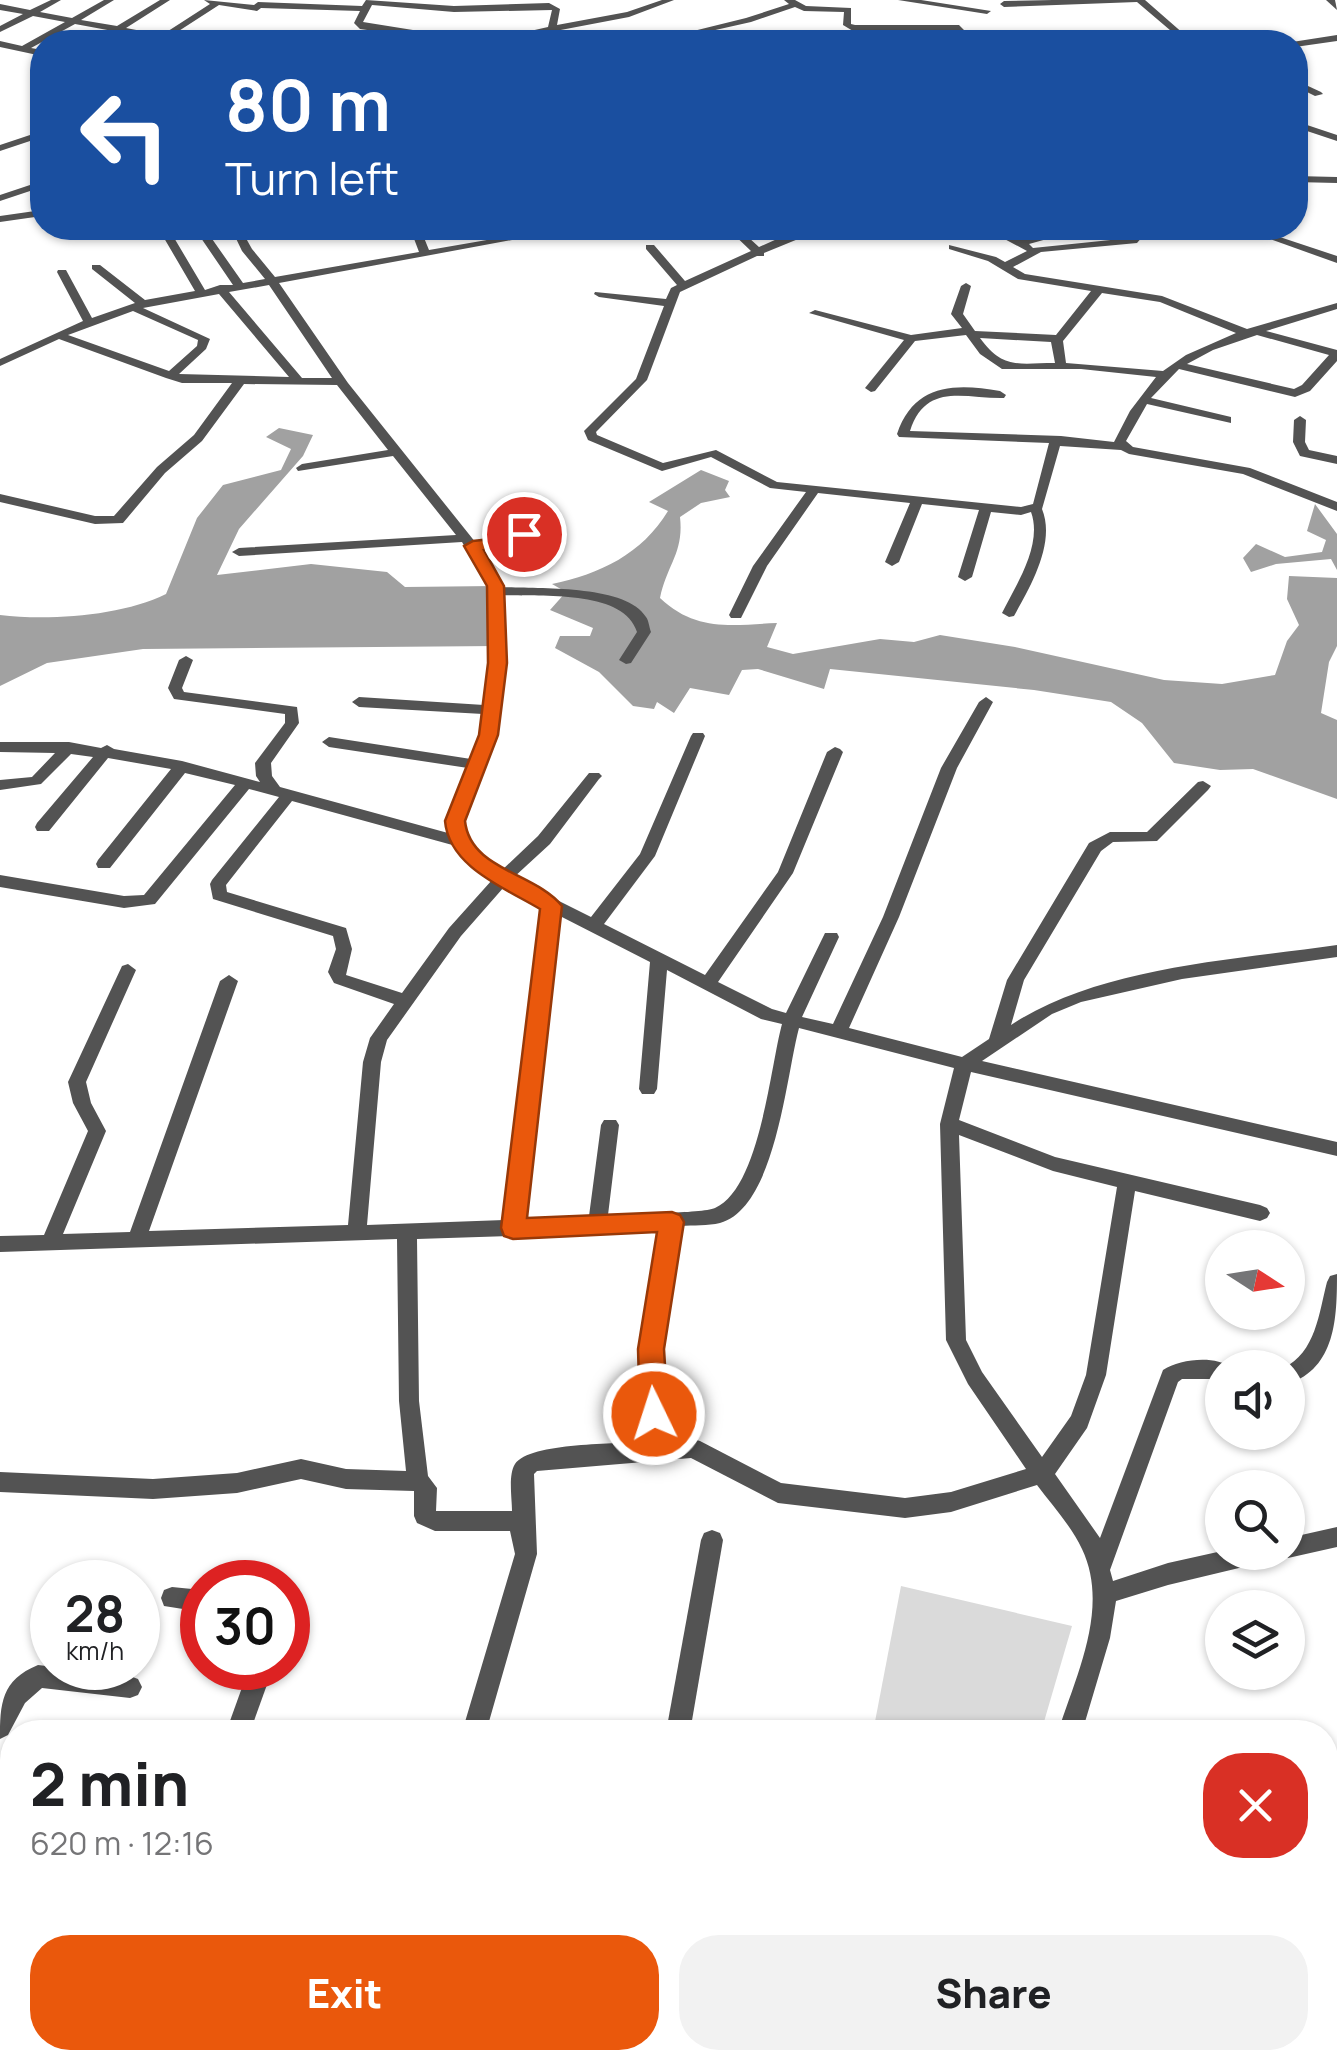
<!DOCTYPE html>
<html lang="en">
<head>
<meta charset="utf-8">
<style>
	:root { --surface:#fff; --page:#f2f2f2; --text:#202124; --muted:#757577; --accent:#ea580c }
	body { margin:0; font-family:Manrope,sans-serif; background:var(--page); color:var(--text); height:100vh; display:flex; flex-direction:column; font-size:38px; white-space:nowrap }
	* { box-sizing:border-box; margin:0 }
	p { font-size:32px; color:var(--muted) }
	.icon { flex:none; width:55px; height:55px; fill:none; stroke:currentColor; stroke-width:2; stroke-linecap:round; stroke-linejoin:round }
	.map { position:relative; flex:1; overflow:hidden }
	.panel { position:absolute; left:0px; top:1720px; width:1338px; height:350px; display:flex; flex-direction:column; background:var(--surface); border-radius:40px 40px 0 0; box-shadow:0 2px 8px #0004 }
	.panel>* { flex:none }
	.guide { position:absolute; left:30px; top:30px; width:1278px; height:210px; border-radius:40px; box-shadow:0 2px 8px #0004; background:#1a4fa0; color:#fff; overflow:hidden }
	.needle { width:65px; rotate:102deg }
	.fabs { position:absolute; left:1205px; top:1230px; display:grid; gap:20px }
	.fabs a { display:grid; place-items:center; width:100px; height:100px; border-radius:50%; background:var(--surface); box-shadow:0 2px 8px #0004; font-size:50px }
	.speed { position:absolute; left:30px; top:1560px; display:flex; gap:20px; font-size:50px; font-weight:700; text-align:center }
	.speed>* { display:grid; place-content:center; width:130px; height:130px; border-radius:50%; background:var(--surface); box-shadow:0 2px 8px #0004; line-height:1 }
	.speed small { font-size:25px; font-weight:400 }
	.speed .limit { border:15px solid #d22; background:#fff; color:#111 }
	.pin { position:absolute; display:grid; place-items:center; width:85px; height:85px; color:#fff; margin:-42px; border:5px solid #fff; border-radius:50%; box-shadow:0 2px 10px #0007 }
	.me { position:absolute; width:110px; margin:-55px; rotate:356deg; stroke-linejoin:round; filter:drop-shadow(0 0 8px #0008) }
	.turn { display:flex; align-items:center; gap:35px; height:210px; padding:0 30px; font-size:45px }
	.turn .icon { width:130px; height:130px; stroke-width:2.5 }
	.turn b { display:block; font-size:70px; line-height:85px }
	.round { display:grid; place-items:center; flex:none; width:105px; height:105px; border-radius:40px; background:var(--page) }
	.head { display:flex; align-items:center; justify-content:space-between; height:170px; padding:0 30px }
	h1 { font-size:60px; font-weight:800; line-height:75px }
	.action { display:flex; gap:20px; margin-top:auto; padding:20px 30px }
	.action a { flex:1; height:115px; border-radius:40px; background:var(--accent); color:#fff; font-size:40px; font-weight:800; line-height:115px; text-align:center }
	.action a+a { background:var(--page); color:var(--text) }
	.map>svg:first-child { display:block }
	.green { fill:#dadada }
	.water { fill:#a1a1a1 }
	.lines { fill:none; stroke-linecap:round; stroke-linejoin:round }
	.minor { fill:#535353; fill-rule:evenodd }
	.route { fill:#ea580c; stroke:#983908; stroke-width:2.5 }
</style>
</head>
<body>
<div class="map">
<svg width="1337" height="2070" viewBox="0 0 1337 2070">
	<rect width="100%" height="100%" fill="#fff"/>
	<path class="green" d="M901,1586L1072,1626L1041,1732H873Z"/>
	<g class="water">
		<path d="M279,428L313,435L303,456L239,529L217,575L311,564L387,572L405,587L494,586L497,646L143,649L47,663L0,686V615C48,621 122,616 166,594L197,518L223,485L281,470L291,449L266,437Z"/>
		<path d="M701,470L729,481L725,490L730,497L701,503L680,517C684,553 667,564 660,598C696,632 731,625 777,623L767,647L793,654L880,639L914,642L940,635L1015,647L1164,680L1222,684L1275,675L1287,641L1299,625L1287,599L1289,576L1337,578V646L1329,662L1321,713L1337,720V799L1253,769L1220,770L1174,763L1142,723L1111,702L1034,690L830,669L824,689L758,669L742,670L729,695L690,688L674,713L657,702L654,709L633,706L599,672L555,648L560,636H590L593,628L550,610L566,592L552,584C600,574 642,554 668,511L649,502Z"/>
		<path d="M1315,504L1337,534V570L1331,559L1276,564L1251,572L1243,558L1256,544L1285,557L1322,552L1326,540L1307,531Z"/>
	</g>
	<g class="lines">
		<g class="minor">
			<path d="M51,0H61L40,12L72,18L104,0H114L81,20L117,26L160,0H170L126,28L162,35L210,4L204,0L254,5L258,2L362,6L366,0L454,6L549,3L560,9L557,25L627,12L662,0H674L629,17L497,42H482L548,27L552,10L454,12L372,5L363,22L469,39L473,42H454L360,29L354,23L360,11L261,8L257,11L219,5L171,36L191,42H160L156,39L75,24L31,48L42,50V56L0,47V41L22,46L65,22L33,16L0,32V26L23,14L0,10V4L30,10Z"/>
			<path d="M784,0H795L806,6L851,8V24L855,25H959L970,36L982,42L964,40L957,31H853L843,25L844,12L804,11L795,7L751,22L662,42L653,41L746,18L789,4Z"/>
			<path d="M898,0H921L991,11L987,14Z"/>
			<path d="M1053,0H1145L1193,42H1184L1137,2L1004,7L1000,4L1004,1Z"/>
			<path d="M1326,0H1335L1337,10Z"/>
			<path d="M250,31L346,39L350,42H321L247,36Z"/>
			<path d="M1337,35V41L1295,47V42H1292Z"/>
			<path d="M1295,80L1321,92L1323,94L1315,96L1295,86Z"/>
			<path d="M1295,121L1337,135V141L1295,127Z"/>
			<path d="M42,131V137L0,151V145Z"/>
			<path d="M1295,176L1337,177V183L1295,182Z"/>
			<path d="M42,181V187L0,201V195Z"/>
			<path d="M42,210V216L0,222V216Z"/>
			<path d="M231,228H263L262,230L243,233L252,249L275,277L419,252L410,228H420L429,250L557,228H577L279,283L348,383L476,543L514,537L527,500L538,497L539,500L524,543L481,550L502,587C536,589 626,584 646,617C649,621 649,627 651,632L631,663L626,664L619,660L637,632C624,589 540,597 502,595L504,663L495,735L463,821C465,845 482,857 501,871L538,836L589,773H599L602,776L599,779L550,844L513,878L591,917L640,854L691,736L693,733H703L705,736L655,856L604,924L705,975L778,872L827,752L835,747L840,749L843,752L793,873L718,982L772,1009L786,1013L825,933H837L839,937L802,1017L833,1024L883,917L941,768L979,702L986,697L993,702L957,768L899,917L849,1028L962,1057L989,1039L1007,980L1089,843L1110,832H1147L1198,782L1203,781L1211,786L1208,790L1157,841L1113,842L1101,851L1024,980L1011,1025C1099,967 1233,960 1337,945V957L1182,979L1081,1002L1052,1014L982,1061L1337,1142V1156L971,1072L959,1120L1055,1157L1260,1205L1267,1208L1270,1213L1267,1218L1260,1221L1135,1191L1106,1375L1087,1428L1055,1474L1100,1538L1163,1370C1180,1359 1216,1355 1231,1368H1222V1379H1182L1178,1382L1110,1570L1113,1581L1168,1563L1222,1551L1275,1552L1272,1559L1264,1562L1168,1585L1116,1601L1110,1638L1082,1732H1058C1076,1675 1110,1608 1082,1549C1072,1527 1052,1505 1037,1485L951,1512L905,1518L778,1503L691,1458L537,1471L534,1474L537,1554L486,1732H462L515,1554L510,1531H435L417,1523L414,1516V1491L346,1489L301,1479L237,1493L153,1499L0,1492V1472L153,1479L237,1473L301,1459L346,1469L406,1471L399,1401L397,1239L0,1252V1236L44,1235L88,1131L73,1103L68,1082L122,966L128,964L136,970L86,1082L91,1103L106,1131L63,1234L130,1232L220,981L229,975L238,981L149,1231L348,1225L363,1062L370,1038L394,1004L334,983L328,972L336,949L333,936L213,899L210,884L212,880L279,797L249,789L155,904L124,908L0,887V875L124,896L144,895L235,785L185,773L110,868H98L96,864L98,860L171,769L108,758L49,831H37L35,827L37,823L93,757L71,754L41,784L0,790V780L32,777L55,753L0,752V742H69L101,748L107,745L114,749L182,761L260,782L256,776L255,763L285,723V714L174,699L168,688L179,660L186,656L193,660L182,688L184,692L297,707L299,723L271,763L272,776L280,787L448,833L447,821L468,768L329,747L322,742L329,737L471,759L481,735L483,714L359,707L352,702L359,697L484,705L490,663L488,586L462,542L239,556L232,552L239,548L456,535L393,456L298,471L296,468L302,464L388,450L337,385L244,384L202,441L165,473L123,523L95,524L0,502V494L95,516H114L157,467L194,435L232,383H182L166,378L59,339L0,366V359L83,321L57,272L58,270H66L92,318L135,303L92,269V265H100L145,300L195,291L164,238L165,236H173L205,290L220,285H233L201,238L206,235L210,236L243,283L265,279L242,251ZM269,285L332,378H302L229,292ZM219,294L289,377L179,374L206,349L210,339L143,308ZM133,311L198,340L197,346L169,371L68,335ZM292,801L456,846L465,861L492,880L449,928L402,993L346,975L352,949L346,928L227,892L226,885ZM504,887L543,907L504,1220L367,1225L381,1062L387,1040L461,936ZM558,915L650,962L639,1089L642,1094H654L657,1089L667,970L761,1019L782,1024C770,1068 760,1188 715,1208C701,1214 628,1213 608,1215L619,1125L616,1120H604L601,1125L589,1216L524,1220ZM799,1028L954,1068L940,1124L946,1340L968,1384L1026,1469L951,1492L905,1498L781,1483L700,1441L693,1439L667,1440L661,1349L681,1226C693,1225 708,1226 720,1223C776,1207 786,1076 799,1028ZM959,1135L1053,1171L1117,1187L1086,1375L1071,1416L1042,1457L982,1372L966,1340ZM662,1227L641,1349L646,1442C619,1444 530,1442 515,1464C508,1475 512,1498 512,1511H436L437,1488L428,1476L419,1401L417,1239L597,1233Z"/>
			<path d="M727,228H738L759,247L797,230L825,228L764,253V256H757L680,292L647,380L596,432L597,435L663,463L716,450L777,482L1021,507L1033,504L1049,443L899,437L897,434C914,384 954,383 1000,391L1006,395L1004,398C966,399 926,381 910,431L1061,436L1114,442L1130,411L1156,377L1081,369H1002L980,354L966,335L915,341L875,391L871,392L865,388L904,340L809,313L815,310L911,335L962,328L951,314L961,286L966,283L971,286L963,314L975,331L1056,335L1091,291L1018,279L988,261L949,249V245L996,257L1005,262L1027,251L984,228H996L1020,240L1064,228H1092L1095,230L1090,233L1065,234L1029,244L1033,248L1130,238L1140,228H1150L1137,243L1041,252L1013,267L1025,274L1162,296L1247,329L1337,303V309L1266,331L1337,350V361L1310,391L1295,397L1179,369L1151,398L1231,417V423L1147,404L1126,441L1133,447L1250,468L1337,502V511L1243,474L1129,454L1121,450L1060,446L1042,509C1056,543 1030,587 1014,616L1009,617L1002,613C1016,585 1043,545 1031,512L1021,515L991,512L972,577L965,581L958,577L979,510L922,504L899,562L892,566L885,562L910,503L818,493L767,566L741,618H731L729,615L753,566L806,492L770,488L711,457L662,471L588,440L584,431L636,379L664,306L599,297L594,294L595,292L666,299L671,288L677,285L646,249V245H654L685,281L751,251ZM1102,293L1160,302L1236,333L1186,355L1163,371L1066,363L1063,341ZM1257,335L1329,355L1302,385L1294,389L1187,364L1213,350ZM980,338L1051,342L1055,363C1019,363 1003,370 980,338Z"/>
			<path d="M1239,228H1253L1337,256V263Z"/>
			<path d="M1300,416L1306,420L1305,442L1309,450L1337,456V464L1300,456L1293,442L1294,420Z"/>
			<path d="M1337,1274C1337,1317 1336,1368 1288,1384V1368H1283C1316,1353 1319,1312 1327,1282L1330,1276Z"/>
			<path d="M1337,1527V1547L1288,1558L1280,1555L1279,1552H1288V1538Z"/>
			<path d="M712,1530L720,1533L723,1540L690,1732H666L701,1540L704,1533Z"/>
			<path d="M172,1587L202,1590V1612L164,1606L161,1598L164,1590Z"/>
			<path d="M38,1665L130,1676L138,1679L142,1687L138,1695L130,1698L42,1688L25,1703L8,1735L0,1739C0,1704 1,1680 38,1665Z"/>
			<path d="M249,1668H273L250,1732H226Z"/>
			<path d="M0,1826L12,1828V1852L0,1850Z"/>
			<path d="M12,2019V2046L0,2052V2024Z"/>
			<path d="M1325,2037L1337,2040V2066L1315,2058H1325Z"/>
			<path d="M523,2058H549L548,2070H522Z"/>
			<path d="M961,2058H987L983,2070H957Z"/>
			<rect x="1226" y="2058" width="26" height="12"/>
		</g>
	</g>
	<path class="route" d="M524,529L533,534L519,546L484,550L504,586L507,663L498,735L465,821C470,870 536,873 562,906L527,1218L672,1212L680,1215L684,1222L664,1349L668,1414L664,1422L654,1425L644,1422L640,1414L638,1349L657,1232L513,1239L504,1236L501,1228L540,909C505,888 449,867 445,821L479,735L488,663L487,586L464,546L473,541L508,537Z"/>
</svg>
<div class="fabs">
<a><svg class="needle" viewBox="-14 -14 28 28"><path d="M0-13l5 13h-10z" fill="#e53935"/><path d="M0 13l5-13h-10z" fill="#757577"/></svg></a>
<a><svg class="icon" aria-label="sound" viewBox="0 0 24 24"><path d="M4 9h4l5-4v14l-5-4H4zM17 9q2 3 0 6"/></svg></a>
<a><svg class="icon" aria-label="search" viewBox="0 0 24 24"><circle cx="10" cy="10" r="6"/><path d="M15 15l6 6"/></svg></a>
<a><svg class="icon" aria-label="layers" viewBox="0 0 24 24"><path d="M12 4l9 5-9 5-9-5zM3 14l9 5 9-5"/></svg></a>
</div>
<div class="speed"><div>28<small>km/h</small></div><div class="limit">30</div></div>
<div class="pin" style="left:524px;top:534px;background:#d93025"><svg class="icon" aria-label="arrive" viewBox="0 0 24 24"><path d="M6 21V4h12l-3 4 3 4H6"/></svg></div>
<svg class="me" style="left:654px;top:1414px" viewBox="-20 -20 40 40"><circle r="17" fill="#ea580c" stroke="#fff" stroke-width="3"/><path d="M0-11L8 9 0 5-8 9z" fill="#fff"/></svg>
<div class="guide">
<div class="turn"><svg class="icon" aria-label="left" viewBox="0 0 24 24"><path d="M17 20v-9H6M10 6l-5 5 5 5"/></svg><div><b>80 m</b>Turn left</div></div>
</div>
<section class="panel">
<div class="head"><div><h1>2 min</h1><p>620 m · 12:16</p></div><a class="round" style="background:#d93025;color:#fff"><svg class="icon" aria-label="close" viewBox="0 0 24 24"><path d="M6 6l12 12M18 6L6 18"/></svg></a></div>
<div class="action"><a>Exit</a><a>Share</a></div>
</section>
</div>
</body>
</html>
